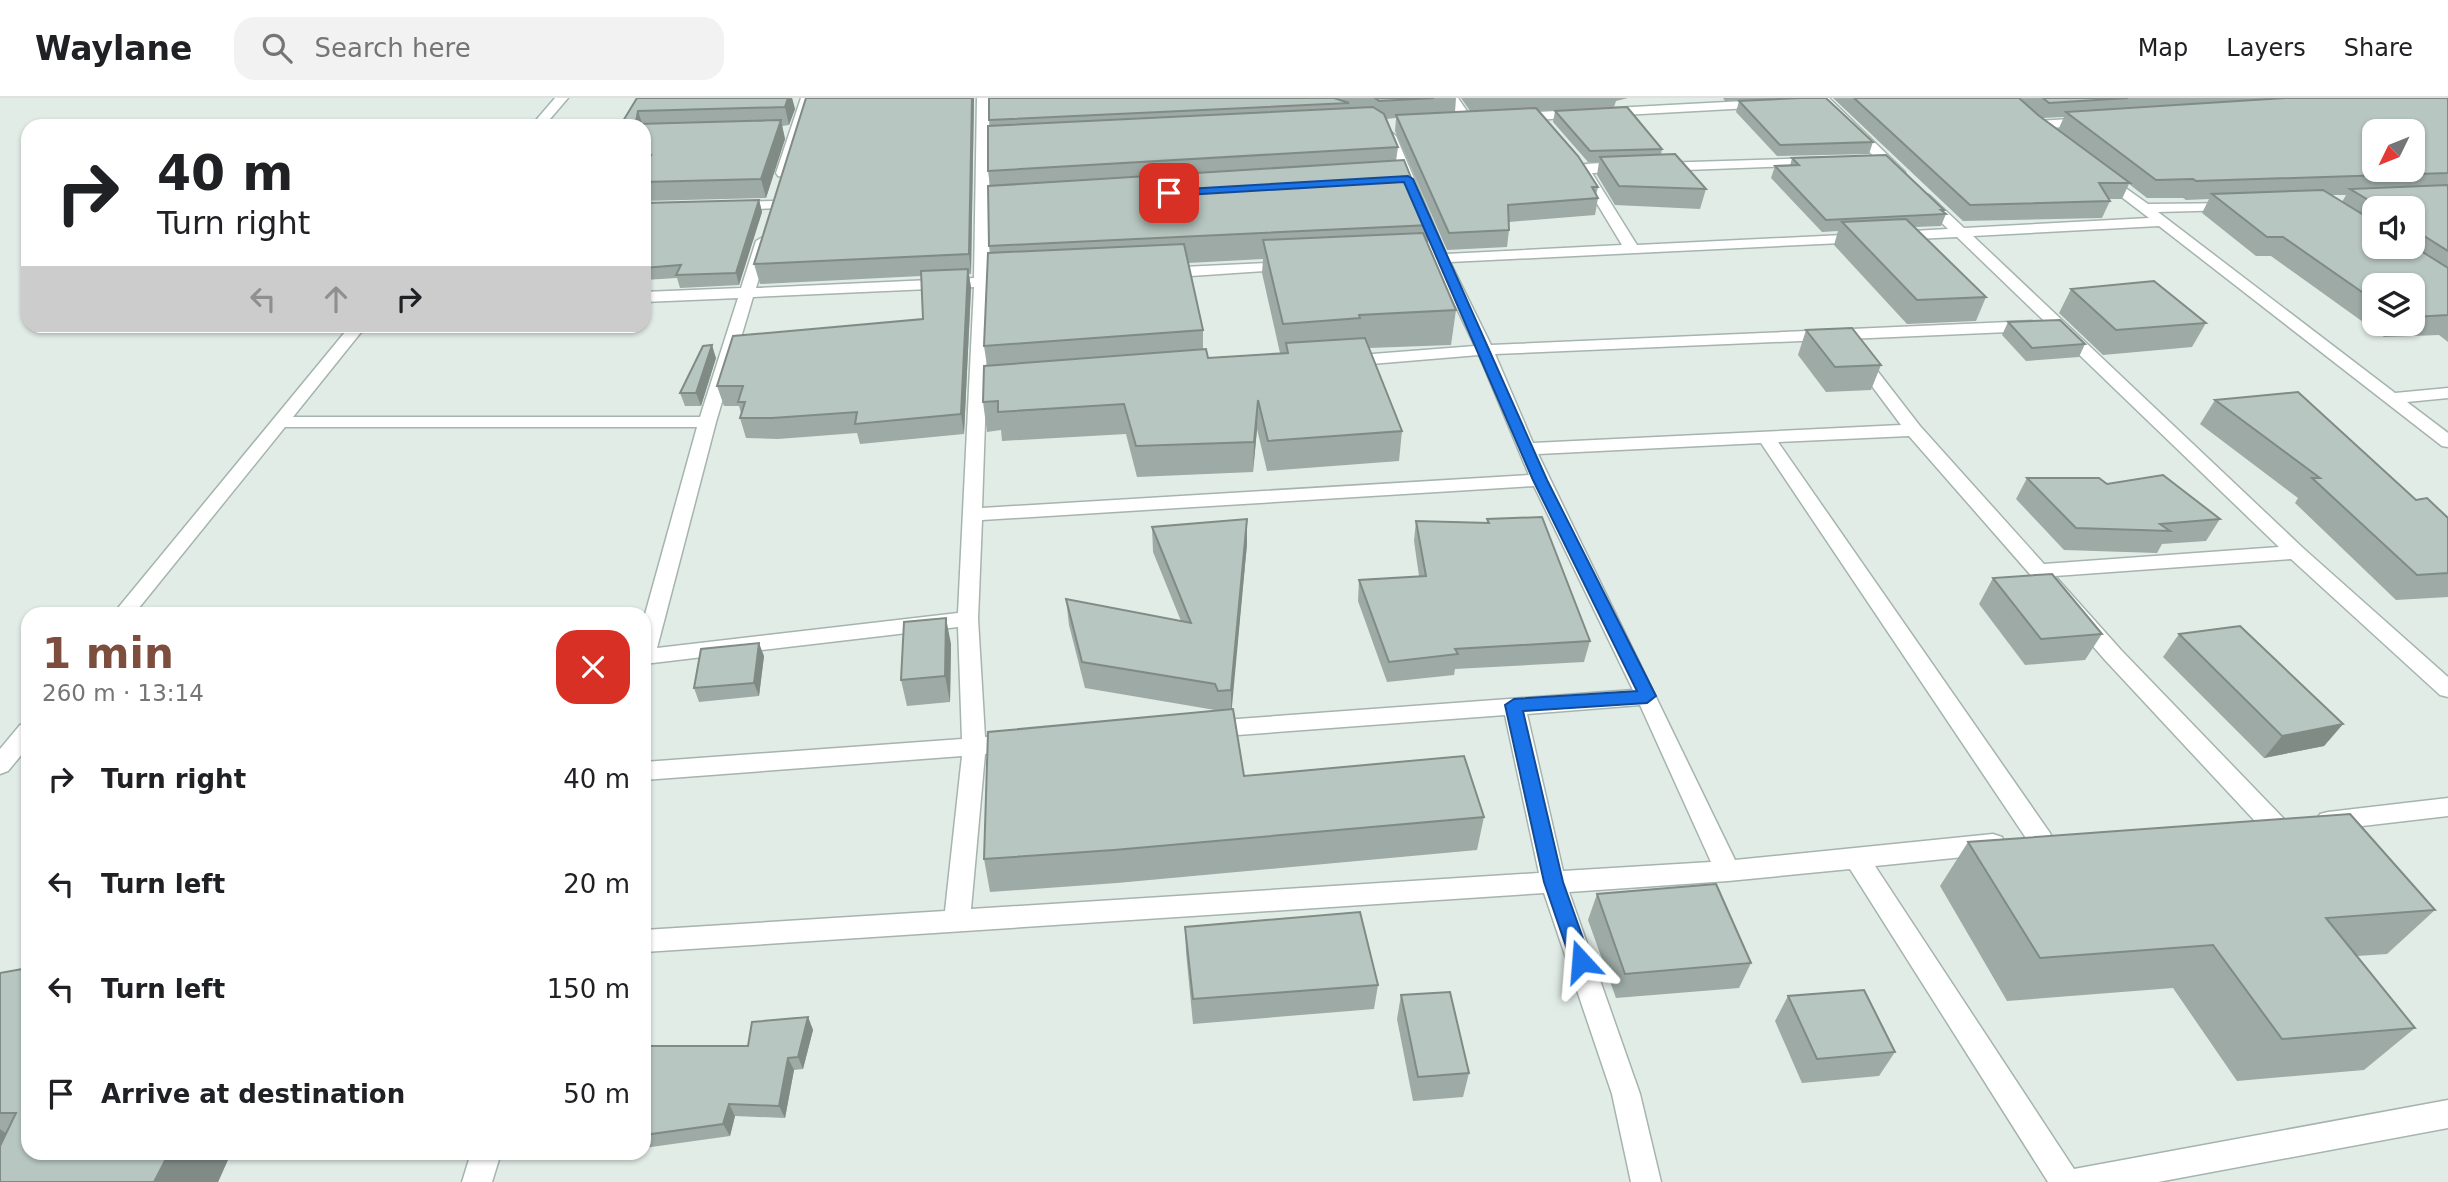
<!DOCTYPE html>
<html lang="en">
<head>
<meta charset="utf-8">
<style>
	:root { --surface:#fff; --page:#f2f2f2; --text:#202124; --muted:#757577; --line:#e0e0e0; --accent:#7d4d3d }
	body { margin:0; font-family:"DejaVu Sans",sans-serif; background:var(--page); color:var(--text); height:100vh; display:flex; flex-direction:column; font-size:26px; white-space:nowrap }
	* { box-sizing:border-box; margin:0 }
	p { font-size:23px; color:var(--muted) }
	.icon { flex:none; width:38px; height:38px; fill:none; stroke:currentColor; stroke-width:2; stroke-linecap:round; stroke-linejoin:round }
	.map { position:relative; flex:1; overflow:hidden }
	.panel { position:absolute; left:21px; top:509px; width:630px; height:553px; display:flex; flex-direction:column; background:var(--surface); border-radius:21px; box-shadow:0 2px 5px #0004 }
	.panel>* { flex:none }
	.hud { position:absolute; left:21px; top:21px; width:630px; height:214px; border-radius:21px; box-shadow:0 2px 5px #0004; background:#fff; color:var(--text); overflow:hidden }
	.needle { width:46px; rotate:227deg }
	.controls { position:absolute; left:2362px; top:21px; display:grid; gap:14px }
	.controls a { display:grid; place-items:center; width:63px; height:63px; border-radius:14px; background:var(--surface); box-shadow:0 2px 5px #0004; font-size:35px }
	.pin { position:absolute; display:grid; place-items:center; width:60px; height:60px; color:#fff; margin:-30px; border-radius:14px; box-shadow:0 4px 10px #0006 }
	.me { position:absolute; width:77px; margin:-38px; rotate:341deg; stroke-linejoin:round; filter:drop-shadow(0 0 5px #0008) }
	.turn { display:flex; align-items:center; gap:24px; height:147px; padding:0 21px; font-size:32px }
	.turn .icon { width:91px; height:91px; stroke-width:2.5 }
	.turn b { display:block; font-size:49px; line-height:60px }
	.lanes { display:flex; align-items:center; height:66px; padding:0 21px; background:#0003; justify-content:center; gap:35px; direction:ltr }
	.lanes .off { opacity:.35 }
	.round { display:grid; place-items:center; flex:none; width:74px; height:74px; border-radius:21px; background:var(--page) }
	.overview { display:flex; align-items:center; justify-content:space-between; height:119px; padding:0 21px }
	h1 { font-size:42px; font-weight:700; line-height:52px; color:var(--accent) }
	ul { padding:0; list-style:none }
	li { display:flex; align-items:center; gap:21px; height:105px; padding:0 21px }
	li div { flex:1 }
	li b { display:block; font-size:26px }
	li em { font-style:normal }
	header { display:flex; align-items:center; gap:42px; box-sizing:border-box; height:98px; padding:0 35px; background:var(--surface); border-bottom:2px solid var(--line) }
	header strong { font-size:33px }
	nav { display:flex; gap:38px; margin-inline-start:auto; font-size:24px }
	.search { width:490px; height:63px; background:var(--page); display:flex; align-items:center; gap:18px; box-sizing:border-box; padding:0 24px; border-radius:21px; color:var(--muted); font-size:26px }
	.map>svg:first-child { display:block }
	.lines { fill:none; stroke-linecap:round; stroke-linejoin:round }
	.minor-casing { stroke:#a5b4ae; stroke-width:3 }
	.minor { fill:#fff; fill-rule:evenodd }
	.wall { fill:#9daaa5; fill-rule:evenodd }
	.shaded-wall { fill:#808b86 }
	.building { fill:#b7c6c0; stroke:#808b86; stroke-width:2; fill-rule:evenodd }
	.route { fill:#1a73e8; stroke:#114b97; stroke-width:2 }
</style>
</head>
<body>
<header>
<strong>Waylane</strong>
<div class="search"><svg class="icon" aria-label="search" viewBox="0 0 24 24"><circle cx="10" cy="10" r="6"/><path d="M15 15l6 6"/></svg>Search here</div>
<nav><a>Map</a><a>Layers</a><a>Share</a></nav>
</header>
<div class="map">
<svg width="2448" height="1084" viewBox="0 0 2448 1084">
	<rect width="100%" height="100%" fill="#e2ece7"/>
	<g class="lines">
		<g class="minor-casing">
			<g id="minor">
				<path d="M555,0H568L544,28H531Z"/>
				<path d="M801,0H813L790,75L783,79L778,78L776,75Z"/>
				<path d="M977,0H989L990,180L1014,178L1022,183L1014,188L989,189L986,285L1011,283L1019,288L1011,293L986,295L982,410L1529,377L1479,257L1347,268L1339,263L1347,258L1475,248L1435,165L1406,166L1399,162L1406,158L1431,156L1384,40L1376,31L1382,27L1396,38L1446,156L1622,147L1575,69C1582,64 1626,64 1634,70L1627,74L1592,75L1637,147L1863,136L1870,140L1863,144L1450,164L1491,247L2032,223L2040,228L2032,233L1495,256L1533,345L1901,327L1851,260L1859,255L1865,257L1920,328L2044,466L2279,449L1957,139L1895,142L1888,138L1895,134L1948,131L1917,100L1924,96L1929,97L1964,130L2149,120L2098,81L2096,78L2103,74L2148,106L2238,105V111L2233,112L2158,114L2395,295L2448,290V300L2407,304L2448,335V349L2442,348L2159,128L1973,138L2303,450L2448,579V599L2440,597L2291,461L2055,478L2121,552L2285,722L2288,729L2285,736L2276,739L2267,736L2105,562L1909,338L1778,344L2050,735L2053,742L2050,749L2041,752L2032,749L1761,345L1538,356L1735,762L1993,736L2002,739L2005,746L2002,753L1993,756L1875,768L2074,1071L2448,1002V1030L2158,1084H2048L1850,771L1728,783L1569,794L1640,996L1661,1084H1631L1612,996L1544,795L644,854V832L945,813L962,658L644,682V664L962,641L958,529L644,566V520L697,329H285L134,516H113L350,228H366L293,319H700L738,200L644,204V194L741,190L756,143L763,139L770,143L756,190L974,180ZM974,189L958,515L657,550L716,324L753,199ZM1534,388L1633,592L1210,623L1202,625L1199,631L1202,637L1210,639L1505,617L1539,775L971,811L985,656L1025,651L1028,645L1025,639L1017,636L985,639L978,521L982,422ZM1640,607L1711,764L1563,773L1527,616Z"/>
				<path d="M1446,0H1458L1473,22L1471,25H1463Z"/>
				<path d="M1816,0H1829L1905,74V80H1895Z"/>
				<path d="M1764,2L1768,3V9L1517,23L1511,19L1517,15Z"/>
				<path d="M2087,20L2093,24L2091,27L2037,31L2031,27L2037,23Z"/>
				<path d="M1819,60L1824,61V67L1659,73L1652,69L1659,65Z"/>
				<path d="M774,103L779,104V110L734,112L727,108L734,104Z"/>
				<path d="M1290,164L1295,165L1297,168L1295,171L1161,180L1153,175L1161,170Z"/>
				<path d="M28,625V649L8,673L0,676V651L20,627Z"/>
				<path d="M2448,700V718L2328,732L2320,730L2316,723L2320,716L2328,714Z"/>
				<path d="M471,1055H501L492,1084H462Z"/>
			</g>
		</g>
		<use href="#minor" class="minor"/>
	</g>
	<g class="wall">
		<path d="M637,0H792L795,11L789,27L782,28L785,41L766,100L644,103V28H620Z"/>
		<path d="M806,0H974L971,176H969L971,190L964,336L860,346L857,335L778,341L746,340L740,320L741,315L739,308H724L717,288L923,221L921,178L760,186L754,166Z"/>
		<path d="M989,0H1456L1455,14L1470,13L1461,0H1628L1616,3L1614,9L1539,13L1598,89L1596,97L1598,100L1595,117L1509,124V132L1507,149L1447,152L1395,33L1396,20L1386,21L1398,49L1396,63L1430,127L1428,146L1456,212L1451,247L1369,250L1402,333L1399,363L1267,373L1257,331L1253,374L1137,379L1126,336L1002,343L1001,332L987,334L983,304L987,268L984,248L990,155L989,148L990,88L988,73L990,28ZM1263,161L1262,175L1280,255L1208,260L1203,252V232L1188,165Z"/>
		<path d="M1723,0H1789L1725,3Z"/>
		<path d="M1833,0H2448V244L2439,237L2384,239L2271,158H2256L2202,115L2209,101L2186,102L2183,100H2147L2129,86L2122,101H2108L2110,103L2102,120L1963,123ZM2064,19L2058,32L2043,20ZM2331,97H2346L2342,104ZM2375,110H2413V149H2375ZM2375,187H2413V226H2375Z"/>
		<path d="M1739,3L1873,44L1869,56L1777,58L1736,14Z"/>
		<path d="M1555,13L1662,51L1661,57L1706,91L1700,111L1615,107L1597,77L1599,64H1588L1553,24Z"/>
		<path d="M1792,60L1944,112L1943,114L1946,116L1941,128L1915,129L1986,199L1976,223L1907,226L1834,147L1838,133L1822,134L1771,80L1775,68H1790Z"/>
		<path d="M759,102L762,114L739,187L680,190L677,180L644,182V105Z"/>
		<path d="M2071,191L2206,225L2192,249L2103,257L2059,215Z"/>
		<path d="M2008,224L2085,246L2079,259L2026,263L2002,237Z"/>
		<path d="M1806,232L1881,267L1871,292L1826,294L1798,257Z"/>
		<path d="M716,260L701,308H685L680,295Z"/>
		<path d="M2215,302L2416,402L2448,420V499L2396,502L2295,405L2298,400L2200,326Z"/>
		<path d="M2027,380L2107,386L2220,421L2206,443L2162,446L2157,455L2064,452L2016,401Z"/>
		<path d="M1247,421V446L1231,611L1244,678L1484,719L1477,752L1117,785L990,794L984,761L1215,612L1085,590L1069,527L1066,501L1181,523L1153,454L1152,429Z"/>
		<path d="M1487,421L1590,543L1584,564L1455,571L1454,577L1387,584L1358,503L1359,482L1419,478L1414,443L1416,423L1487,425Z"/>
		<path d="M1993,480L2102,536L2085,562L2025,567L1979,506Z"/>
		<path d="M2179,536L2343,626L2324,648L2264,660L2163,559Z"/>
		<path d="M951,546L950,604L907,608L901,582Z"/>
		<path d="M764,558L759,598L699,604L694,590Z"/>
		<path d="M1968,744L2435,812L2387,856L2357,858L2415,930L2364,972L2237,983L2173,890L2007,903L1940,788Z"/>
		<path d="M1597,796L1751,865L1739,890L1616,900L1588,822Z"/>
		<path d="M1185,829L1378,887L1374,911L1193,926L1186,854Z"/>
		<path d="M0,875L28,1055H231L218,1084H0Z"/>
		<path d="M1401,897L1469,975L1463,999L1413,1003L1397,921Z"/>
		<path d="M1788,898L1895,954L1879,978L1802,985L1775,923Z"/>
		<path d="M808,919L813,932L803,971L794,972L785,1020L735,1018L730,1038L644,1050V948H748Z"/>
	</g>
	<g class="shaded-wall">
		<path d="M788,0H792L795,11L789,27L785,9Z"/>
		<path d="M972,0H974L971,176L969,156Z"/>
		<path d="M638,13L643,28H637L636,24Z"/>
		<path d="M781,22L785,41L766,100L761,81Z"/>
		<path d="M759,102L762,114L739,187L736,175Z"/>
		<path d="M968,171L971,190L964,336L961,316Z"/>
		<path d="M712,247L716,260L701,308L696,295Z"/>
		<path d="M1258,302L1257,331L1253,374L1254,344Z"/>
		<path d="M1247,421V446L1231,619V592Z"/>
		<path d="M946,520L951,546L950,604L945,578Z"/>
		<path d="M759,545L764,558L759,598L754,585Z"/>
		<path d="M2343,626L2324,648L2264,660L2282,638Z"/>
		<path d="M808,919L813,932L803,971L798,959Z"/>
		<path d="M788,960L794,972L785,1020L779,1008Z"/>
		<path d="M729,1006L735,1018L730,1038L723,1026Z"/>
		<path d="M0,1031L28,1051L0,1074Z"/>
		<path d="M169,1055H231L218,1084H154Z"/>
	</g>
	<g class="building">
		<path d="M637,0H788L785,9L638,13L636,24L638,26L781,22L761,81L644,84V73L651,57H644V28H620Z"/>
		<path d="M806,0H972L969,156L754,166Z"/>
		<path d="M989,0H1334L1349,5L989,22Z"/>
		<path d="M1375,0H1434L1379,3Z"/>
		<path d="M1801,0H1826L1873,44L1780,47L1739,3Z"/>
		<path d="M1854,0H2019L2038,17L2130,85H2099L2110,103L1970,107Z"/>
		<path d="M2043,0H2128L2049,5Z"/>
		<path d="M2285,0H2448V75L2196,83L2193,81L2156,82L2066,14ZM2375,33H2413V72H2375Z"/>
		<path d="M1373,9L1384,16L1398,49L988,73V28Z"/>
		<path d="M1627,9L1662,51L1590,53L1555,13Z"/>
		<path d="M1536,10L1578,58L1598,89H1592L1598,100L1508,107L1509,132L1449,135L1396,17Z"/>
		<path d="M1675,56L1706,91L1619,88L1600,59Z"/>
		<path d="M1886,57L1944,112H1941L1946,116L1826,122L1775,68L1799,67L1792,60Z"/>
		<path d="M1404,62L1430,127L989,148L988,88Z"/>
		<path d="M2448,87V153L2413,131V110H2382L2350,91Z"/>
		<path d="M2323,92L2375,124V149L2413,148L2448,170V217L2413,219V187H2375V203L2283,139H2267L2212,96Z"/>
		<path d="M759,102L736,175L676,177L681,167L644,170V105Z"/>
		<path d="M1906,121L1986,199L1917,202L1842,124Z"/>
		<path d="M1423,135L1456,212L1359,217L1360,220L1283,226L1263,142Z"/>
		<path d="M1184,146L1203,232L984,248L988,155Z"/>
		<path d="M968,171L961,316L855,326L857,314L772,320H740L745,304H738L743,288H717L733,238L923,221L921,173Z"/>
		<path d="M2154,183L2206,225L2116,232L2071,191Z"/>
		<path d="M2060,222L2085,246L2032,250L2008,224Z"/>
		<path d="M1852,230L1881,267L1835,269L1806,232Z"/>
		<path d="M1365,240L1402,333L1268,343L1258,302L1254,344L1136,348L1124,306L998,314V303L983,304L984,268L1206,251L1208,260L1288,255L1286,245Z"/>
		<path d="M712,247L696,295H680L703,248Z"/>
		<path d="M2298,294L2416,402L2427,400L2448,420V475L2417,477L2312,380H2320L2215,302Z"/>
		<path d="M2163,377L2220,421L2160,426L2170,433L2076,430L2027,380H2099L2107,386Z"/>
		<path d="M1542,419L1590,543L1455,551L1458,556L1389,564L1359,482L1426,478L1416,423L1489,425L1487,421Z"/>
		<path d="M1247,421L1231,592L1218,593L1215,586L1082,564L1066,501L1191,525L1152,429Z"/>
		<path d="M2052,476L2102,536L2041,541L1993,480Z"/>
		<path d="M946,520L945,578L901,582L904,524Z"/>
		<path d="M2240,528L2343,626L2282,638L2179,536Z"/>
		<path d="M759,545L754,585L694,590L701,551Z"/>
		<path d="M1233,611L1244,678L1464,658L1484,719L1114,752L984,761L988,634Z"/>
		<path d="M2350,716L2435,812L2326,820L2415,930L2282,941L2213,847L2040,860L1968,744Z"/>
		<path d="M1716,786L1751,865L1625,876L1597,796Z"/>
		<path d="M1360,814L1378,887L1193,901L1185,829Z"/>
		<path d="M28,870V1055H169L154,1084H0V1048L16,1015H0V875Z"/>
		<path d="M1864,892L1895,954L1817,961L1788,898Z"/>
		<path d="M1450,894L1469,975L1418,979L1401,897Z"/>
		<path d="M808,919L798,959L788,960L779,1008L729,1006L723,1026L644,1037V948H748L752,924Z"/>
	</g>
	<path class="route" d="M1408,78L1413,81L1547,382L1656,598L1647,605L1523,613L1563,784L1591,863L1588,870L1581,872L1574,870L1571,863L1544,784L1505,607L1514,601L1637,593L1533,382L1404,84L1169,98L1163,95L1169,92Z"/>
</svg>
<div class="controls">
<a><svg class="needle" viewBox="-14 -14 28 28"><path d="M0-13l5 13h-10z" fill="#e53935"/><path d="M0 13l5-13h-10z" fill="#757577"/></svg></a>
<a><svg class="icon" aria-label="sound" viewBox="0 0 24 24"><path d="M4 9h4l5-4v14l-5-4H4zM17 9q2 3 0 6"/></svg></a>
<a><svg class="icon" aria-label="layers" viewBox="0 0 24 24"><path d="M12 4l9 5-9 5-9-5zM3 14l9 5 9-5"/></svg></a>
</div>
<div class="pin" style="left:1169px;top:95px;background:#d93025"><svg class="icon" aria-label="arrive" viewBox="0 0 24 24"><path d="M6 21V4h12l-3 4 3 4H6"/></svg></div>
<svg class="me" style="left:1581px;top:863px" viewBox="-20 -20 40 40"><path d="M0-17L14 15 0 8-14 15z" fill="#1a73e8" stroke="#fff" stroke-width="4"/></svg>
<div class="hud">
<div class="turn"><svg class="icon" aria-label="right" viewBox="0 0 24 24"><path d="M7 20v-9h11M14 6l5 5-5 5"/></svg><div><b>40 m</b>Turn right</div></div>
<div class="lanes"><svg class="icon off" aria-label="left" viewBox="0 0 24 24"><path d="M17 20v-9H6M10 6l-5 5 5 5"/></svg><svg class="icon off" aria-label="ahead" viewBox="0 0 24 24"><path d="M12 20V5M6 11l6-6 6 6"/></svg><svg class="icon" aria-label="right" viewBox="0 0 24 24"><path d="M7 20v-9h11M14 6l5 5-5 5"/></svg></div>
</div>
<section class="panel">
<div class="overview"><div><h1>1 min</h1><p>260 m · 13:14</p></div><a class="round" style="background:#d93025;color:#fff"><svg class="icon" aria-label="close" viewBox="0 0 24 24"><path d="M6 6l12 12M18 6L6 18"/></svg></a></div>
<ul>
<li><svg class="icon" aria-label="right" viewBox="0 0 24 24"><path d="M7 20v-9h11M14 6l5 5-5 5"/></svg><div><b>Turn right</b></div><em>40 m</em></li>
<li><svg class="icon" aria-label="left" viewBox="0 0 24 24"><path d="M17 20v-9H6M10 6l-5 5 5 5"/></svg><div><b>Turn left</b></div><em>20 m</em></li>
<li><svg class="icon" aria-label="left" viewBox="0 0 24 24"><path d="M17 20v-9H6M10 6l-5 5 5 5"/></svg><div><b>Turn left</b></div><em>150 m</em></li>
<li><svg class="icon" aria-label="arrive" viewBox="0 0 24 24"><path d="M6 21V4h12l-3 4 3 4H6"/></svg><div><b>Arrive at destination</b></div><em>50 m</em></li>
</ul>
</section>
</div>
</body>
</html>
